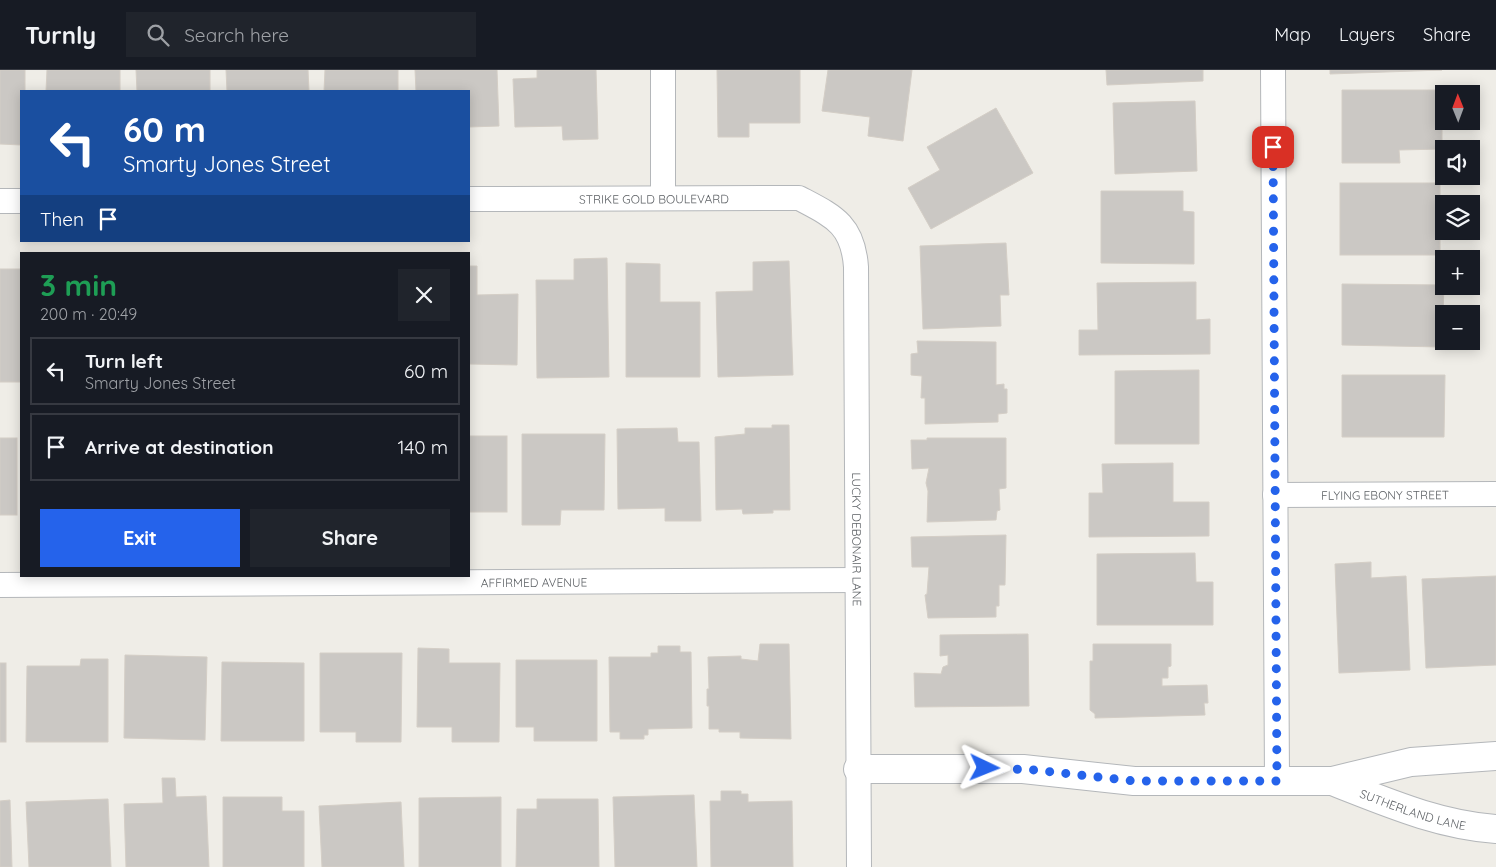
<!DOCTYPE html>
<html lang="en">
<head>
<meta charset="utf-8">
<style>
	:root { --surface:#171b24; --page:#20242c; --text:#f1f3f6; --muted:#9ea1a6; --line:#363941; --accent:#2563eb }
	body { margin:0; font-family:Quicksand,sans-serif; background:var(--page); color:var(--text); height:100vh; display:flex; flex-direction:column; font-size:19px; white-space:nowrap }
	* { box-sizing:border-box; margin:0 }
	p { font-size:16px; color:var(--muted) }
	.icon { flex:none; width:28px; height:28px; fill:none; stroke:currentColor; stroke-width:2; stroke-linecap:round; stroke-linejoin:round }
	.map { position:relative; flex:1; overflow:hidden }
	.panel { position:absolute; left:20px; top:182px; width:450px; height:325px; display:flex; flex-direction:column; background:var(--surface); border-radius:0px; box-shadow:0 2px 12px #0003 }
	.panel>* { flex:none }
	.hud { position:absolute; left:20px; top:20px; width:450px; height:152px; border-radius:0px; box-shadow:0 2px 12px #0003; background:#1a4fa0; color:#fff; overflow:hidden }
	.needle { width:32px; rotate:359deg }
	.fabs { position:absolute; left:1435px; top:15px; display:grid; gap:10px }
	.fabs a { display:grid; place-items:center; width:45px; height:45px; border-radius:0px; background:var(--surface); box-shadow:0 2px 12px #0003; font-size:25px }
	.pin { position:absolute; display:grid; place-items:center; width:42px; height:42px; color:#fff; margin:-21px; border-radius:10px; box-shadow:0 2px 8px #0006 }
	.me { position:absolute; width:55px; margin:-28px; rotate:92deg; stroke-linejoin:round; filter:drop-shadow(0 0 4px #0008) }
	.turn { display:flex; align-items:center; gap:18px; height:105px; padding:0 20px; font-size:22px }
	.turn .icon { width:65px; height:65px; stroke-width:2.5 }
	.turn b { display:block; font-size:35px; line-height:42px }
	.then { display:flex; align-items:center; height:48px; padding:0 20px; background:#0003; gap:10px; font-size:19px }
	.round { display:grid; place-items:center; flex:none; width:52px; height:52px; border-radius:0px; background:var(--page) }
	.headline { display:flex; align-items:center; justify-content:space-between; height:85px; padding:0 20px }
	h1 { font-size:30px; font-weight:700; line-height:38px; color:#1e9e55 }
	.primary-button { display:flex; gap:10px; margin-top:auto; padding:10px 20px }
	.primary-button a { flex:1; height:58px; border-radius:0px; background:var(--accent); color:#fff; font-size:20px; font-weight:700; line-height:58px; text-align:center }
	.primary-button a+a { background:var(--page); color:var(--text) }
	ul { padding:0; list-style:none }
	li { display:flex; align-items:center; gap:15px; height:68px; margin:0 10px 8px; padding:0 10px; border:2px solid var(--line); border-radius:0px }
	li div { flex:1 }
	li b { display:block; font-size:19px }
	li em { font-style:normal }
	header { display:flex; align-items:center; gap:30px; box-sizing:border-box; height:70px; padding:0 25px; background:var(--surface); border-bottom:1px solid var(--line) }
	header strong { font-size:24px }
	nav { display:flex; gap:28px; margin-inline-start:auto; font-size:18px }
	.search { width:350px; height:45px; background:var(--page); display:flex; align-items:center; gap:12px; box-sizing:border-box; padding:0 18px; border-radius:0px; color:var(--muted); font-size:19px }
	.map>svg:first-child { display:block }
	.building { fill:#cbc8c4; stroke:#d4cec6 }
	.lines { fill:none; stroke-linecap:round; stroke-linejoin:round }
	.minor-casing { stroke:#b4b7ba; stroke-width:26 }
	.tertiary-casing { stroke:#b4b7ba; stroke-width:30 }
	.minor { stroke:#fff; stroke-width:24 }
	.tertiary { stroke:#fff; stroke-width:28 }
	.route { stroke:#2563eb; stroke-width:9; stroke-dasharray:0 16.2 }
	.labels { text-anchor:middle; dominant-baseline:central; stroke-width:4; stroke-linejoin:round; paint-order:stroke }
	.street-label { font-size:12px; fill:#5e6266; stroke:#fff }
</style>
</head>
<body>
<header>
<strong>Turnly</strong>
<div class="search"><svg class="icon" aria-label="search" viewBox="0 0 24 24"><circle cx="10" cy="10" r="6"/><path d="M15 15l6 6"/></svg>Search here</div>
<nav><a>Map</a><a>Layers</a><a>Share</a></nav>
</header>
<div class="map">
<svg width="1496" height="797" viewBox="0 0 1496 797">
	<rect width="100%" height="100%" fill="#efede7"/>
	<g class="building">
		<path d="M0,0H25V21H21V75L0,74Z"/>
		<path d="M47,0H120V21H46Z"/>
		<path d="M136,0H210V21H137Z"/>
		<path d="M226,0H308L309,21H227Z"/>
		<path d="M325,0H398V21H324Z"/>
		<path d="M415,0H497L499,56L469,57V21H416Z"/>
		<path d="M537,0H596L598,69L563,70L562,56L515,57L513,9L537,8Z"/>
		<path d="M717,0H800V53H749V67H718Z"/>
		<path d="M828,0H912L903,71L868,66L870,47L822,41Z"/>
		<path d="M1106,0H1203V11L1107,15Z"/>
		<path d="M1330,0H1442L1330,4Z"/>
		<path d="M1342,20H1442V79L1399,80L1400,93H1342Z"/>
		<path d="M1195,31L1197,101L1115,104L1113,33Z"/>
		<path d="M996,38L1033,103L931,159L908,118L940,100L927,77Z"/>
		<rect x="1340" y="113" width="100" height="72"/>
		<path d="M1101,121H1183V141L1194,142V194L1101,193Z"/>
		<path d="M1006,173L1009,225H1000L1001,256L923,259L920,176Z"/>
		<path d="M607,188L609,307L537,308L536,210H574V189Z"/>
		<path d="M789,191L793,305L718,307L716,222L753,221V192Z"/>
		<path d="M626,193L660,194V232H700V307H626Z"/>
		<path d="M469,196H477V225L518,224L517,295L469,294Z"/>
		<rect x="0" y="199" width="21" height="113"/>
		<path d="M1196,212V250L1210,249V284L1079,285V260H1098L1097,213Z"/>
		<path d="M1342,214L1444,215L1442,277L1342,275Z"/>
		<path d="M917,271L996,272V315L1004,314V319H1007V343L998,344V352L925,354V328H921L922,306L911,305V284L918,283Z"/>
		<path d="M1199,300V374H1115V301Z"/>
		<path d="M1342,305H1445L1444,367H1342Z"/>
		<path d="M772,355H789L790,440H773V443L743,444L742,439L716,440L715,367L745,364V358H772Z"/>
		<path d="M677,358L678,372H699L701,451H665V438L618,439L617,359Z"/>
		<path d="M522,364H605L604,440H561L560,455H522Z"/>
		<rect x="469" y="366" width="38" height="76"/>
		<rect x="0" y="368" width="17" height="77"/>
		<path d="M927,368H1006V418L999,419L1000,440L997,441L996,450L927,452L928,421L926,413L929,398L912,399L911,370H927Z"/>
		<path d="M1173,393V432H1209V466L1089,467V423H1103L1102,394Z"/>
		<path d="M1006,465L1005,515H999V536H996V547L928,548L925,525L927,524L929,497H912L911,467Z"/>
		<path d="M1195,483L1196,512H1213V555H1097V484Z"/>
		<path d="M1371,492V508L1406,506L1410,600L1339,603L1335,494Z"/>
		<path d="M1496,506V595L1426,598L1422,509Z"/>
		<path d="M1028,564L1029,636L915,637L914,603L941,604L943,597L948,595V585L940,586V565Z"/>
		<path d="M760,574H789L791,669L740,668V662H719V659H709V636H707V619H709L708,587L741,586V589L758,591Z"/>
		<path d="M1093,574H1171V596L1168,597V608H1162V616L1207,615L1208,633H1204L1205,645L1095,648V644L1090,640V591H1093Z"/>
		<path d="M658,576H680V582H691L692,658L648,659V665H644V669H620V662H610L609,587H651V583H658Z"/>
		<path d="M418,578L449,579V593H500L499,672H452V657H417Z"/>
		<path d="M320,583H402L401,672H356V662H320Z"/>
		<path d="M125,585L207,587L205,670L124,668Z"/>
		<path d="M81,589H108V672H26L27,596H80Z"/>
		<path d="M516,590H597V671H534V657H516Z"/>
		<path d="M222,592L304,593V671H221Z"/>
		<rect x="0" y="593" width="6" height="79"/>
		<path d="M162,708H175L176,727L206,726L209,797H126L124,734L163,733Z"/>
		<path d="M721,721H741V724H748V732L792,731L793,797H711L710,731H721Z"/>
		<path d="M694,725L697,797H615L613,727Z"/>
		<path d="M223,727H282V741H304V797H223Z"/>
		<path d="M501,727V797H419V728Z"/>
		<path d="M108,729L111,797H29L26,732Z"/>
		<path d="M537,729H598L599,797H516L517,739H537Z"/>
		<path d="M10,730L12,797H0V731Z"/>
		<path d="M401,732L404,797H322L319,736Z"/>
	</g>
	<g class="lines">
		<g class="minor-casing">
			<g id="minor">
				<path d="M663,0V128"/>
				<path d="M1273,0L1277,711"/>
				<path id="s1" d="M469,129L799,128C833,146 853,154 856,197L859,797"/>
				<path d="M0,131H21"/>
				<path id="s2" d="M1275,425L1496,424"/>
				<path id="s3" d="M0,515L857,510"/>
			</g>
		</g>
		<g class="tertiary-casing">
			<g id="tertiary">
				<path d="M858,699H1023L1134,711H1332L1411,692L1496,686"/>
				<path id="s4" d="M1332,711C1386,732 1438,755 1496,759"/>
			</g>
		</g>
		<use href="#minor" class="minor"/>
		<use href="#tertiary" class="tertiary"/>
	</g>
	<g class="lines">
		<path class="route" d="M985,698L1035,700L1134,711H1277L1273,77"/>
	</g>
	<g class="labels">
		<g class="street-label">
			<text stroke="none"><textPath href="#s1" startOffset="185">STRIKE GOLD BOULEVARD</textPath></text>
			<text stroke="none"><textPath href="#s2" startOffset="110">FLYING EBONY STREET</textPath></text>
			<text stroke="none"><textPath href="#s1" startOffset="698">LUCKY DEBONAIR LANE</textPath></text>
			<text stroke="none"><textPath href="#s3" startOffset="534">AFFIRMED AVENUE</textPath></text>
			<text stroke="none"><textPath href="#s4" startOffset="86">SUTHERLAND LANE</textPath></text>
		</g>
	</g>
</svg>
<div class="fabs">
<a><svg class="needle" viewBox="-14 -14 28 28"><path d="M0-13l5 13h-10z" fill="#e53935"/><path d="M0 13l5-13h-10z" fill="#9ea1a6"/></svg></a>
<a><svg class="icon" aria-label="sound" viewBox="0 0 24 24"><path d="M4 9h4l5-4v14l-5-4H4zM17 9q2 3 0 6"/></svg></a>
<a><svg class="icon" aria-label="layers" viewBox="0 0 24 24"><path d="M12 4l9 5-9 5-9-5zM3 14l9 5 9-5"/></svg></a>
<a>+</a>
<a>−</a>
</div>
<div class="pin" style="left:1273px;top:77px;background:#d93025"><svg class="icon" aria-label="arrive" viewBox="0 0 24 24"><path d="M6 21V4h12l-3 4 3 4H6"/></svg></div>
<svg class="me" style="left:985px;top:698px" viewBox="-20 -20 40 40"><path d="M0-17L14 15 0 8-14 15z" fill="#2563eb" stroke="#fff" stroke-width="4"/></svg>
<div class="hud">
<div class="turn"><svg class="icon" aria-label="left" viewBox="0 0 24 24"><path d="M17 20v-9H6M10 6l-5 5 5 5"/></svg><div><b>60 m</b>Smarty Jones Street</div></div>
<div class="then">Then<svg class="icon" aria-label="arrive" viewBox="0 0 24 24"><path d="M6 21V4h12l-3 4 3 4H6"/></svg></div>
</div>
<section class="panel">
<div class="headline"><div><h1>3 min</h1><p>200 m · 20:49</p></div><a class="round"><svg class="icon" aria-label="close" viewBox="0 0 24 24"><path d="M6 6l12 12M18 6L6 18"/></svg></a></div>
<ul>
<li><svg class="icon" aria-label="left" viewBox="0 0 24 24"><path d="M17 20v-9H6M10 6l-5 5 5 5"/></svg><div><b>Turn left</b><p>Smarty Jones Street</p></div><em>60 m</em></li>
<li><svg class="icon" aria-label="arrive" viewBox="0 0 24 24"><path d="M6 21V4h12l-3 4 3 4H6"/></svg><div><b>Arrive at destination</b></div><em>140 m</em></li>
</ul>
<div class="primary-button"><a>Exit</a><a>Share</a></div>
</section>
</div>
</body>
</html>
